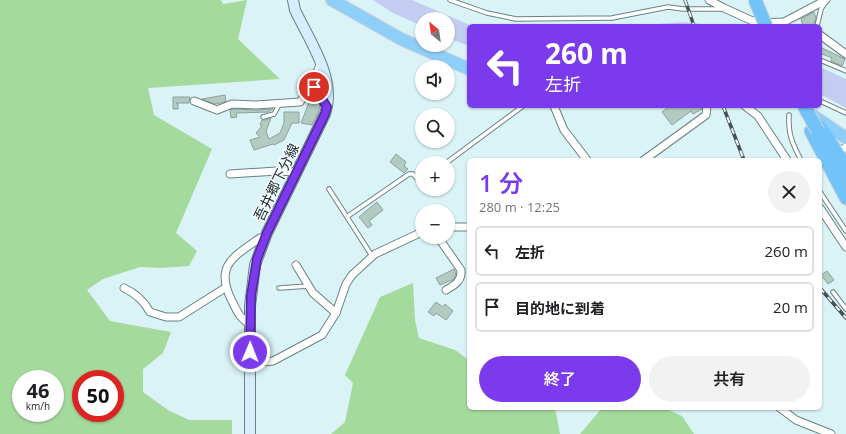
<!DOCTYPE html>
<html lang="ja">
<head>
<meta charset="utf-8">
<style>
	:root { --surface:#fff; --page:#f2f2f2; --text:#202124; --muted:#757577; --line:#e0e0e0; --accent:#7c3aed }
	body { margin:0; font-family:"Open Sans","Noto Sans JP",sans-serif; background:var(--page); color:var(--text); height:100vh; display:flex; flex-direction:column; font-size:15px; white-space:nowrap }
	* { box-sizing:border-box; margin:0 }
	p { font-size:13px; color:var(--muted) }
	.icon { flex:none; width:22px; height:22px; fill:none; stroke:currentColor; stroke-width:2; stroke-linecap:round; stroke-linejoin:round }
	.map { position:relative; flex:1; overflow:hidden }
	.side { position:absolute; left:467px; top:158px; width:355px; height:252px; display:flex; flex-direction:column; background:var(--surface); border-radius:6px; box-shadow:0 1px 3px #0004 }
	.side>* { flex:none }
	.banner { position:absolute; left:467px; top:24px; width:355px; height:84px; border-radius:6px; box-shadow:0 1px 3px #0004; background:#7c3aed; color:#fff; overflow:hidden }
	.needle { width:26px; rotate:331deg }
	.fabs { position:absolute; left:415px; top:12px; display:grid; gap:8px }
	.fabs a { display:grid; place-items:center; width:40px; height:40px; border-radius:50%; background:var(--surface); box-shadow:0 1px 3px #0004; font-size:20px }
	.speed { position:absolute; left:12px; top:370px; display:flex; gap:8px; font-size:20px; font-weight:700; text-align:center }
	.speed>* { display:grid; place-content:center; width:52px; height:52px; border-radius:50%; background:var(--surface); box-shadow:0 1px 3px #0004; line-height:1 }
	.speed small { font-size:10px; font-weight:400 }
	.speed .limit { border:6px solid #d22; background:#fff; color:#111 }
	.pin { position:absolute; display:grid; place-items:center; width:34px; height:34px; color:#fff; margin:-17px; border:2px solid #fff; border-radius:50%; box-shadow:0 1px 4px #0007 }
	.me { position:absolute; width:44px; margin:-22px; rotate:1deg; stroke-linejoin:round; filter:drop-shadow(0 0 3px #0008) }
	.turn { display:flex; align-items:center; gap:14px; height:84px; padding:0 12px; font-size:18px }
	.turn .icon { width:52px; height:52px; stroke-width:2.5 }
	.turn b { display:block; font-size:28px; line-height:34px }
	.round { display:grid; place-items:center; flex:none; width:42px; height:42px; border-radius:21px; background:var(--page) }
	.headline { display:flex; align-items:center; justify-content:space-between; height:68px; padding:0 12px }
	h1 { font-size:24px; font-weight:600; line-height:30px; color:var(--accent) }
	.cta { display:flex; gap:8px; margin-top:auto; padding:8px 12px }
	.cta a { flex:1; height:46px; border-radius:24px; background:var(--accent); color:#fff; font-size:16px; font-weight:600; line-height:46px; text-align:center }
	.cta a+a { background:var(--page); color:var(--text) }
	ul { padding:0; list-style:none }
	li { display:flex; align-items:center; gap:12px; height:50px; margin:0 8px 6px; padding:0 4px; border:2px solid var(--line); border-radius:6px }
	li div { flex:1 }
	li b { display:block; font-size:15px }
	li em { font-style:normal }
	.map>svg:first-child { display:block }
	.green { fill:#a4da9c; fill-rule:evenodd }
	.water { fill:#c2cdf1 }
	.building { fill:#b3cac2; stroke:#8ba29a }
	.lines { fill:none; stroke-linecap:round; stroke-linejoin:round }
	.service-casing { stroke:#6a8184; stroke-width:5.5 }
	.minor-casing { stroke:#6a8184; stroke-width:9 }
	.secondary-casing { stroke:#6a8184; stroke-width:12 }
	.trunk-casing { stroke:#d3d4d5; stroke-width:14 }
	.motorway-casing { stroke:#d3d4d5; stroke-width:15 }
	.service { stroke:#fff; stroke-width:3.5 }
	.minor { stroke:#fff; stroke-width:7 }
	.secondary { stroke:#d5edfd; stroke-width:10 }
	.trunk { stroke:#8ecffa; stroke-width:12 }
	.motorway { stroke:#72c3f9; stroke-width:13 }
	.rail-casing { stroke:#445052; stroke-width:3.5 }
	.rail { stroke:#f3fdff; stroke-width:2; stroke-dasharray:6; stroke-linecap:butt }
	.motorway-bridge-casing { stroke:#d3d4d5; stroke-width:15; stroke-linecap:butt }
	.motorway-bridge { stroke:#72c3f9; stroke-width:13 }
	.route-casing { stroke:#51269a; stroke-width:10 }
	.route { stroke:#7c3aed; stroke-width:7 }
	.labels { text-anchor:middle; dominant-baseline:central; stroke-width:3.5; stroke-linejoin:round; paint-order:stroke }
	.street-label { font-size:14px; fill:#212a2c; stroke:#f3fdff }
</style>
</head>
<body>
<div class="map">
<svg width="846" height="434" viewBox="0 0 846 434">
	<rect width="100%" height="100%" fill="#daf3f7"/>
	<g class="green">
		<path d="M0,0H221L223,4L247,0L238,39L280,79L148,88L154,115L212,149L176,233L197,251L189,266L160,268L140,267L103,279L87,290L110,321L171,332L163,353L143,369V392L168,410L189,420H232V434H0ZM21,379H55V413H21ZM81,379H115V413H81Z"/>
		<path d="M413,283L415,320L419,338L455,350L469,360V408H555L560,434H331L345,422L353,383L345,375L380,297Z"/>
		<path d="M602,408H664L682,416L694,434H580Z"/>
	</g>
	<g class="water">
		<path d="M373,0H412L472,26H469V46L448,38V19H422V26L393,13Z"/>
		<path d="M685,22L718,26H631Z"/>
		<path d="M820,67L846,79V108L820,94Z"/>
	</g>
	<g class="building">
		<path d="M814,12L816,18L814,24L803,26L801,19Z"/>
		<path d="M822,48L845,59L842,66L831,61L832,58L820,53Z"/>
		<path d="M225,95L226,101L220,103L215,104L202,99Z"/>
		<path d="M313,95L320,106L318,113L312,125L301,123L310,100Z"/>
		<path d="M173,97H190L189,103H176L178,104V109H173Z"/>
		<path d="M670,106H702V109L693,114L691,111L672,125L662,112Z"/>
		<path d="M233,109L256,110L273,109L268,112L236,113L237,117L231,118L230,110Z"/>
		<path d="M284,112H299V123H292L284,140L274,145L273,144L254,150L250,140L260,137L256,133L262,126L260,125L262,120H266L271,118L266,131L269,139L280,133L284,123Z"/>
		<path d="M396,154L406,162L404,166L408,169L404,173L390,162Z"/>
		<path d="M377,202L383,210L369,221L372,225L368,228L359,217Z"/>
		<path d="M454,269L456,273L454,279L440,285L436,278Z"/>
		<path d="M827,271L834,280L828,284L821,275Z"/>
		<path d="M436,302L443,307L445,304L453,311L446,320L436,313L434,316L428,312Z"/>
	</g>
	<g class="lines">
		<g class="service-casing">
			<g id="service">
				<path d="M450,0L487,13L516,19L612,18L668,7L683,9H722"/>
				<path d="M817,26L821,9L825,3"/>
				<path d="M820,60L846,71"/>
				<path d="M820,101L846,113"/>
				<path d="M789,115C788,134 792,143 801,160"/>
				<path d="M263,117L274,114L280,103"/>
				<path d="M446,163L523,106"/>
				<path d="M329,189L372,256"/>
				<path d="M820,192L846,231"/>
				<path d="M348,216L409,174H413L419,181"/>
				<path d="M279,288L309,286"/>
				<path d="M833,292L846,309"/>
			</g>
		</g>
		<g class="minor-casing">
			<g id="minor">
				<path d="M709,0L724,8L757,23"/>
				<path d="M754,21L758,23L784,22L826,0"/>
				<path d="M820,35L846,54"/>
				<path d="M321,63L317,72L314,87L327,107"/>
				<path d="M194,101L217,110L232,104L256,105L300,102L306,93L315,89"/>
				<path d="M554,106L564,130L587,160"/>
				<path d="M745,106L758,116L787,160"/>
				<path d="M835,154L846,147"/>
				<path d="M644,160L706,115L707,106"/>
				<path d="M230,174L277,171L296,172"/>
				<path d="M820,208L846,247"/>
				<path d="M448,227H469"/>
				<path d="M438,237L461,270C462,281 455,285 446,290"/>
				<path d="M296,265L313,293L336,313"/>
				<path d="M124,288C135,293 144,301 150,312L166,317H179L225,288"/>
				<path d="M250,324C240,319 237,311 232,301C214,266 233,257 260,238L264,239"/>
				<path d="M250,363L273,361L322,335L336,313L346,284L352,275L375,254L422,232"/>
				<path d="M780,408L796,420L831,434"/>
			</g>
		</g>
		<g class="secondary-casing">
			<path id="secondary" d="M250,434V306L255,265L267,233L325,114C337,79 310,42 295,10L293,0"/>
		</g>
		<g class="trunk-casing">
			<g id="trunk">
				<path d="M332,0L401,39L469,69"/>
				<path d="M806,111L846,138"/>
			</g>
		</g>
		<g class="motorway-casing">
			<g id="motorway">
				<path d="M820,127L843,162"/>
				<path d="M811,131L846,198"/>
				<path d="M833,157L846,178"/>
			</g>
		</g>
		<use href="#service" class="service"/>
		<use href="#minor" class="minor"/>
		<use href="#secondary" class="secondary"/>
		<use href="#trunk" class="trunk"/>
		<use href="#motorway" class="motorway"/>
		<g class="rail-casing">
			<g id="rail">
				<path d="M685,0L694,26"/>
				<path d="M723,106L744,160"/>
				<path d="M820,288L846,318"/>
			</g>
		</g>
		<use href="#rail" class="rail"/>
		<g class="motorway-bridge-casing">
			<g id="motorway-bridge">
				<path d="M755,0L766,26"/>
				<path d="M804,106L818,131"/>
			</g>
		</g>
		<use href="#motorway-bridge" class="motorway-bridge"/>
	</g>
	<g class="lines">
		<g class="route-casing">
			<path id="route" d="M250,352L251,296L257,259L267,233L325,114L327,107L314,87"/>
		</g>
		<use href="#route" class="route"/>
	</g>
	<g class="labels">
		<g class="street-label">
			<text transform="translate(276 182) rotate(-64)">吾井郷下分線</text>
		</g>
	</g>
</svg>
<div class="fabs">
<a><svg class="needle" viewBox="-14 -14 28 28"><path d="M0-13l5 13h-10z" fill="#e53935"/><path d="M0 13l5-13h-10z" fill="#757577"/></svg></a>
<a><svg class="icon" aria-label="sound" viewBox="0 0 24 24"><path d="M4 9h4l5-4v14l-5-4H4zM17 9q2 3 0 6"/></svg></a>
<a><svg class="icon" aria-label="search" viewBox="0 0 24 24"><circle cx="10" cy="10" r="6"/><path d="M15 15l6 6"/></svg></a>
<a>+</a>
<a>−</a>
</div>
<div class="speed"><div>46<small>km/h</small></div><div class="limit">50</div></div>
<div class="pin" style="left:314px;top:87px;background:#d93025"><svg class="icon" aria-label="arrive" viewBox="0 0 24 24"><path d="M6 21V4h12l-3 4 3 4H6"/></svg></div>
<svg class="me" style="left:250px;top:352px" viewBox="-20 -20 40 40"><circle r="17" fill="#7c3aed" stroke="#fff" stroke-width="3"/><path d="M0-11L8 9 0 5-8 9z" fill="#fff"/></svg>
<div class="banner">
<div class="turn"><svg class="icon" aria-label="left" viewBox="0 0 24 24"><path d="M17 20v-9H6M10 6l-5 5 5 5"/></svg><div><b>260 m</b>左折</div></div>
</div>
<section class="side">
<div class="headline"><div><h1>1 分</h1><p>280 m · 12:25</p></div><a class="round"><svg class="icon" aria-label="close" viewBox="0 0 24 24"><path d="M6 6l12 12M18 6L6 18"/></svg></a></div>
<ul>
<li><svg class="icon" aria-label="left" viewBox="0 0 24 24"><path d="M17 20v-9H6M10 6l-5 5 5 5"/></svg><div><b>左折</b></div><em>260 m</em></li>
<li><svg class="icon" aria-label="arrive" viewBox="0 0 24 24"><path d="M6 21V4h12l-3 4 3 4H6"/></svg><div><b>目的地に到着</b></div><em>20 m</em></li>
</ul>
<div class="cta"><a>終了</a><a>共有</a></div>
</section>
</div>
</body>
</html>
